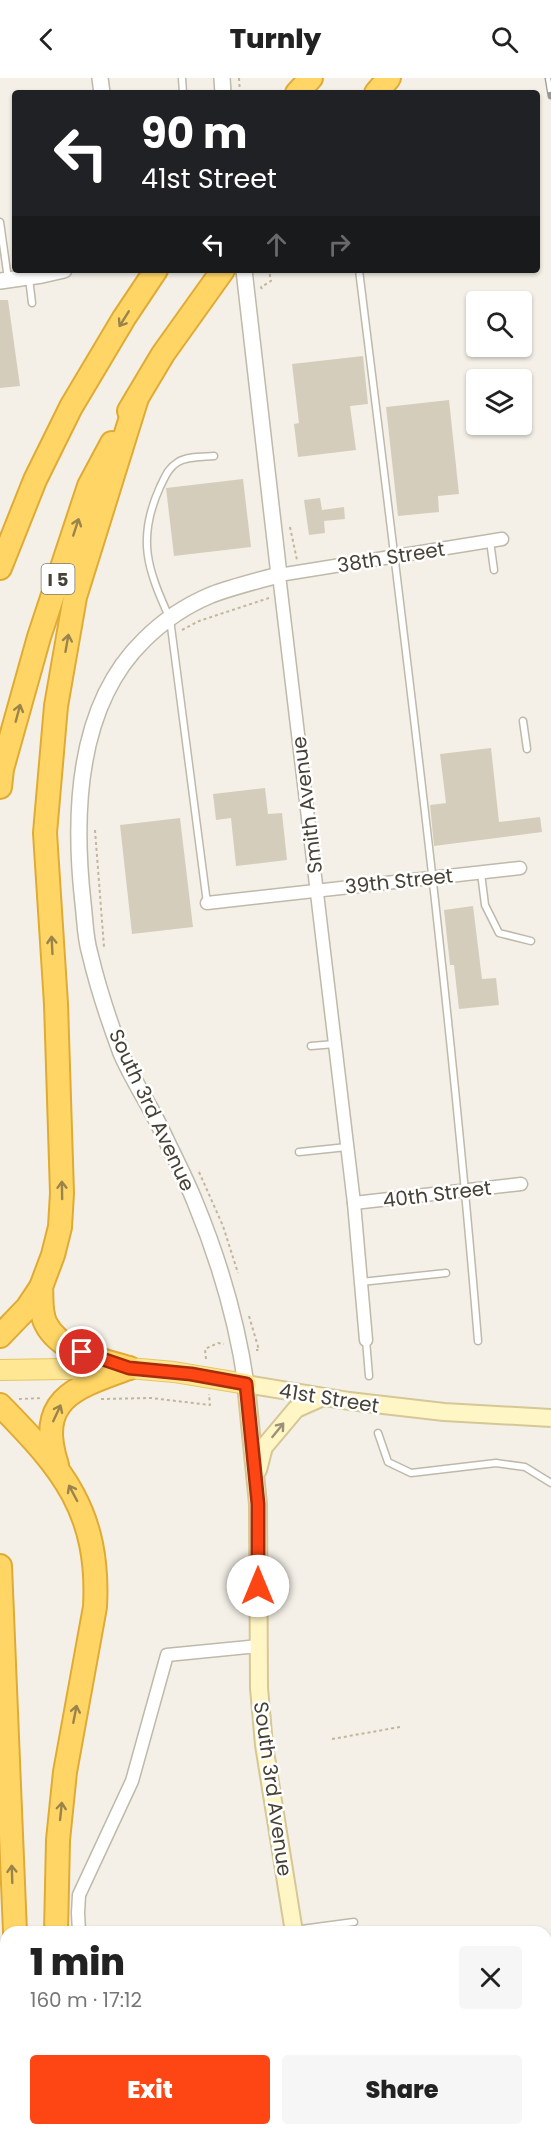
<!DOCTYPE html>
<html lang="en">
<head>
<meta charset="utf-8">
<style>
	:root { --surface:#fff; --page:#f6f6f6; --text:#222; --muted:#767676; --accent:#fe4514 }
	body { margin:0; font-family:Poppins,sans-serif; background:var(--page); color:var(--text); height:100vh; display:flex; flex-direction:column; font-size:22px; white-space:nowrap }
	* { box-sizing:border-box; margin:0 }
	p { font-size:20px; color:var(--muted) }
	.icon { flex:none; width:33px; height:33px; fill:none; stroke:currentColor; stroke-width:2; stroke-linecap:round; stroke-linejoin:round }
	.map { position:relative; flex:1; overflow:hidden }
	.panel { position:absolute; left:0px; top:1848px; width:552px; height:210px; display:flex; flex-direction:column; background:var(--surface); border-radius:18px 18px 0 0; box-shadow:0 2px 4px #0004 }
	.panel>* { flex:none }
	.guide { position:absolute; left:12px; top:12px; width:528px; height:183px; border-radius:6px; box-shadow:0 2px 4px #0004; background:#202124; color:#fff; overflow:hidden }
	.fabs { position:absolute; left:466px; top:213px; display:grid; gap:12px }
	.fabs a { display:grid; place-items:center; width:66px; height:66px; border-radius:6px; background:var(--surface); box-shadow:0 2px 4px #0004; font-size:30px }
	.pin { position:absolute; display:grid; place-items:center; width:51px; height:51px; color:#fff; margin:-26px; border:3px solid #fff; border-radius:50%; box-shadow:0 2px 6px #0007 }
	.me { position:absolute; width:66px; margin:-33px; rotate:0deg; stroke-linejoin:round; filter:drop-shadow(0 0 4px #0008) }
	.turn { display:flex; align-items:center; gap:21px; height:126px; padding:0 30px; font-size:27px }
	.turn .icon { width:78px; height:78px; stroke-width:2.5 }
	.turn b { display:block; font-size:42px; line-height:51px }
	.lanes { display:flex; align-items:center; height:57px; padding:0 30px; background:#0003; justify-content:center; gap:30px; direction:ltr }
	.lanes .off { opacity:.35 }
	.round { display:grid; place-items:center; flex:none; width:63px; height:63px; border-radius:6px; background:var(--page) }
	.headline { display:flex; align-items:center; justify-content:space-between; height:102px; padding:0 30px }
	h1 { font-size:36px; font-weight:800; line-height:45px }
	.primary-button { display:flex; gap:12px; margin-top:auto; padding:12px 30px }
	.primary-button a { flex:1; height:69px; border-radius:6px; background:var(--accent); color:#fff; font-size:24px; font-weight:800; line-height:69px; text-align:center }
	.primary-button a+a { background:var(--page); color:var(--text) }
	header { display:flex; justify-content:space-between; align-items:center; height:78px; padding:0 30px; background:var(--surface); font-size:27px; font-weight:800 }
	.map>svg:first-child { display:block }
	.building { fill:#d5cdbc }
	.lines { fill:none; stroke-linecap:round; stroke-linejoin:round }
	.service-casing { stroke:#bfb9a9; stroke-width:9 }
	.minor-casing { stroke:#bfb9a9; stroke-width:15 }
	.tertiary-casing { stroke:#bfb9a9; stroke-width:18 }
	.secondary-casing { stroke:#d5c796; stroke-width:20 }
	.primary-casing { stroke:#e6c662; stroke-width:22 }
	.motorway-casing { stroke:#e0ab34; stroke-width:26 }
	.path { stroke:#c1b69a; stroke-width:2; stroke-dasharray:3 3; stroke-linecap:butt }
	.service { stroke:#fff; stroke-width:6 }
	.minor { stroke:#fff; stroke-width:12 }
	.tertiary { stroke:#fff; stroke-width:15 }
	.secondary { stroke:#fff5c5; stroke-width:16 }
	.primary { stroke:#ffe794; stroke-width:20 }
	.motorway { stroke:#ffd666; stroke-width:22 }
	.rail-casing { stroke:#969696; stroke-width:7 }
	.rail { stroke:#fff; stroke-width:4.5; stroke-dasharray:14; stroke-linecap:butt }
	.secondary-bridge-casing { stroke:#d5c796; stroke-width:20; stroke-linecap:butt }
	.secondary-bridge { stroke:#fff5c5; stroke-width:16 }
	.oneway { stroke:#9a844c }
	.oneway2 { stroke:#9a9276 }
	.route-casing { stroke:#a52d0d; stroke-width:15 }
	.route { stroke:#fe4514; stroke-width:10 }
	.labels { text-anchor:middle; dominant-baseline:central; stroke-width:5; stroke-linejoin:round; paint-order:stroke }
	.shield { fill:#fff; stroke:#7e7a72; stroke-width:1.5 }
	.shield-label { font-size:18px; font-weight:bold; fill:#474136 }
	.street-label { font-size:20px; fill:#474136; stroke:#fff }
</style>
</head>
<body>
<header><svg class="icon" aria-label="back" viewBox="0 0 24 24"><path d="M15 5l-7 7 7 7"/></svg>Turnly<svg class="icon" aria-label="search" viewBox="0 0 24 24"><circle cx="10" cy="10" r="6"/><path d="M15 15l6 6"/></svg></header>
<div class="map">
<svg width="551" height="2058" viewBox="0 0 551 2058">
	<rect width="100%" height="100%" fill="#f4f0e7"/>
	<g class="building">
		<path d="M0,222H8L20,308L0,310Z"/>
		<path d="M363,278L368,326L350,328L356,372L298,379L294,346L299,345L292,286Z"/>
		<path d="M449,322L459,416L438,418L439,434L398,438L386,329Z"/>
		<path d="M243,401L251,469L174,478L166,410Z"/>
		<path d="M320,420L322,432L344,429L345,441L324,443L325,455L309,457L304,422Z"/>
		<path d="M491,670L499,744L540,739L542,754L434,768L430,727L446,725L440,676Z"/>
		<path d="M265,710L268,736L282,735L287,782L236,788L231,740L216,742L213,716Z"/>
		<path d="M180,740L193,849L132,856L120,747Z"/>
		<path d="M473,828L482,901L496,900L499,927L459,931L454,887H450L444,832Z"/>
	</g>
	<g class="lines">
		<g class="service-casing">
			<g id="service">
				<path d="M182,0L183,15"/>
				<path d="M0,144L8,201"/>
				<path d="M359,192C403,548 449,905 478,1263"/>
				<path d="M29,200L32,225"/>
				<path d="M490,463L494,492"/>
				<path d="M523,643L527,671"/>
				<path d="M481,795L485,827L499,855L531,863"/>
				<path d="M207,825L170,541C148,492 136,462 160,409C165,399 168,390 178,384C187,378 204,379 214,378"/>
				<path d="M311,968L335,966"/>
				<path d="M299,1074L347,1069"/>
				<path d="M361,1204L446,1195"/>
				<path d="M366,1262L369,1298"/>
				<path d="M378,1355L388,1384L411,1395L496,1385L525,1389L551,1405"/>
				<path d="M294,1852L354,1844"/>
				<path d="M217,2052L219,2058"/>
			</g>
		</g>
		<g class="minor-casing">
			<g id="minor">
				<path d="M207,825L520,790"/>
				<path d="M354,1125L521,1106"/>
				<path d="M366,1262L354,1125L279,497L502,461"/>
				<path d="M79,1854L78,1835L79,1817L132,1703L167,1577L258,1568"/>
			</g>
		</g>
		<g class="tertiary-casing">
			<g id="tertiary">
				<path d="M100,0L102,15"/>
				<path d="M222,0L223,15"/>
				<path d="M244,192L279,497C256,503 232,509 211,517C187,527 162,544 144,562C76,628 73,736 83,825C85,841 85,860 90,876C98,910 109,943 121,975C132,1001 149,1026 161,1051C172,1075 185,1099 195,1124C219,1182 237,1243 246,1306"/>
				<path d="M0,203L42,197L64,192"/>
			</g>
		</g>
		<g class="secondary-casing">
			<g id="secondary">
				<path d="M258,1392L264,1369L296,1331L323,1319"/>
				<path d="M294,1854L264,1667L259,1610L258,1426L246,1306L349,1323"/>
				<path d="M324,2052L325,2058"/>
			</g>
		</g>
		<g class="primary-casing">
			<path id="primary" d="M0,1292L129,1290L174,1294L246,1306"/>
		</g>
		<g class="motorway-casing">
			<g id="motorway">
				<path d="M297,15L311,0"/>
				<path d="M376,15L389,0"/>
				<path d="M129,333L163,276L223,192"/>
				<path d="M0,490L35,402L71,329L124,240L156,192"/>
				<path d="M0,709L2,691L39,559L89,408L112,365"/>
				<path d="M41,1209C42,1221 40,1235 46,1246C60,1274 102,1282 129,1290"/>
				<path d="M0,1258L27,1230L41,1209L53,1177L60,1149L62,1115L56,926L45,755L56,628L75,519L137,320"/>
				<path d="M0,1327C63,1391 100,1434 95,1529L65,1694L58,1762L56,1854"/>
				<path d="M57,1387C35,1320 77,1309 129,1290"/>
				<path d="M0,1488L15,1854"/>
				<path d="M0,1991L6,2002"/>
				<path d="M30,2052L33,2058"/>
				<path d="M60,2052V2058"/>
			</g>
		</g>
		<g class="path">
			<path d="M239,0L240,15"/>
			<path d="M262,211L261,209L271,203L269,192"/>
			<path d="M290,449L297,482"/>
			<path d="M182,552L199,543L269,520"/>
			<path d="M95,752L104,869"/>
			<path d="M199,1094L223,1148L238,1195"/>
			<path d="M249,1238L259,1272H256"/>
			<path d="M206,1281L205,1271L218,1265L224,1266"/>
			<path d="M19,1321L43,1320"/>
			<path d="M101,1321L151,1320L210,1327L209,1316"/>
			<path d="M332,1661L400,1649"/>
		</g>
		<use href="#service" class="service"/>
		<use href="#minor" class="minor"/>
		<use href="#tertiary" class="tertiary"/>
		<use href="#secondary" class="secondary"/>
		<use href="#primary" class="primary"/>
		<use href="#motorway" class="motorway"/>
		<g class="rail-casing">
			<path id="rail" d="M548,0L551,18"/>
		</g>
		<use href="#rail" class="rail"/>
		<g class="secondary-bridge-casing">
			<path id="secondary-bridge" d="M349,1323L444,1334L551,1340"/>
		</g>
		<use href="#secondary-bridge" class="secondary-bridge"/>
	</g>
	<defs><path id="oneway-shaft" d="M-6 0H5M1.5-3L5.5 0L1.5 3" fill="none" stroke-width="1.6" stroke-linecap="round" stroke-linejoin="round" transform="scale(1.5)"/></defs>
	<g class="oneway">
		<use href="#oneway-shaft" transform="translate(124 241) rotate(122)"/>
		<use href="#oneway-shaft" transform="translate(76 449) rotate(-72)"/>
		<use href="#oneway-shaft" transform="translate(67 565) rotate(-80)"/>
		<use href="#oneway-shaft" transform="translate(18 635) rotate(-75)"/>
		<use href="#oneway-shaft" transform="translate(52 867) rotate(-93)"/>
		<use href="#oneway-shaft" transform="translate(62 1112) rotate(-91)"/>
		<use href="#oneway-shaft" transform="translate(57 1335) rotate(-65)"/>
		<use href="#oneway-shaft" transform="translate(73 1415) rotate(-118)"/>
		<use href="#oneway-shaft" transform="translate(75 1636) rotate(-79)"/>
		<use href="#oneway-shaft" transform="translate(61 1733) rotate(-84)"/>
		<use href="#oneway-shaft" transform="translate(12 1796) rotate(-92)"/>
	</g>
	<use class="oneway2" href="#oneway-shaft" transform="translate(278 1352) rotate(-51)"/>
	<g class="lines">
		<g class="route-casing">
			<path id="route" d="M82,1274L129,1290L191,1296L246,1306L258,1426V1508"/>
		</g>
		<use href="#route" class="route"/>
	</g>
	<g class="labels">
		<rect class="shield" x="41.5" y="486" width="33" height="30" rx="4.5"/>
		<g class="shield-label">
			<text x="58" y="501">I 5</text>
		</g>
		<g class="street-label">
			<text transform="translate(391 479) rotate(-9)">38th Street</text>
			<text transform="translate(307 727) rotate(-97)">Smith Avenue</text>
			<text transform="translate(399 803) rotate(-6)">39th Street</text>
			<text transform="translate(152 1032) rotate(65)">South 3rd Avenue</text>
			<text transform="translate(437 1116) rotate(-7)">40th Street</text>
			<text transform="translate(329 1320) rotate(9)">41st Street</text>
			<text transform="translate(273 1711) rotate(82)">South 3rd Avenue</text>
		</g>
	</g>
</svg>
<div class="fabs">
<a><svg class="icon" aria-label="search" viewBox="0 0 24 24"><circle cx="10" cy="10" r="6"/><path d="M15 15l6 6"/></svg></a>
<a><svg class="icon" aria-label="layers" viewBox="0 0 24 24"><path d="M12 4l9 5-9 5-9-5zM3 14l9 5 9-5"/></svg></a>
</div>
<div class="pin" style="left:82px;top:1274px;background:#d93025"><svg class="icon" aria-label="arrive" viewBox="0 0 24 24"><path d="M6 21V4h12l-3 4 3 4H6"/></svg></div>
<svg class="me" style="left:258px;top:1508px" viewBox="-20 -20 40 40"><circle r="19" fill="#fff"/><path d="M0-13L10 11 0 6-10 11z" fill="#fe4514"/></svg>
<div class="guide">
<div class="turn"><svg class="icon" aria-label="left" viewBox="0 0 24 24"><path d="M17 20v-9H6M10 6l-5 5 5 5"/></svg><div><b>90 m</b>41st Street</div></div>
<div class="lanes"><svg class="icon" aria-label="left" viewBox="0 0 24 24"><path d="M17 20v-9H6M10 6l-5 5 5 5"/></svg><svg class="icon off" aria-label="ahead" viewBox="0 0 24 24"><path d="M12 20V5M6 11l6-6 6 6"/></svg><svg class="icon off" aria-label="right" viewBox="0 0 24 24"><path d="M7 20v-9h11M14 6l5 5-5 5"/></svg></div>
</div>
<section class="panel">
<div class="headline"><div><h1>1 min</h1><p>160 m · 17:12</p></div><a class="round"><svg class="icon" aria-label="close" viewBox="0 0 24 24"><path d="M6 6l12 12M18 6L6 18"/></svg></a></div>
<div class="primary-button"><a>Exit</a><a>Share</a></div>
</section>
</div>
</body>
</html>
